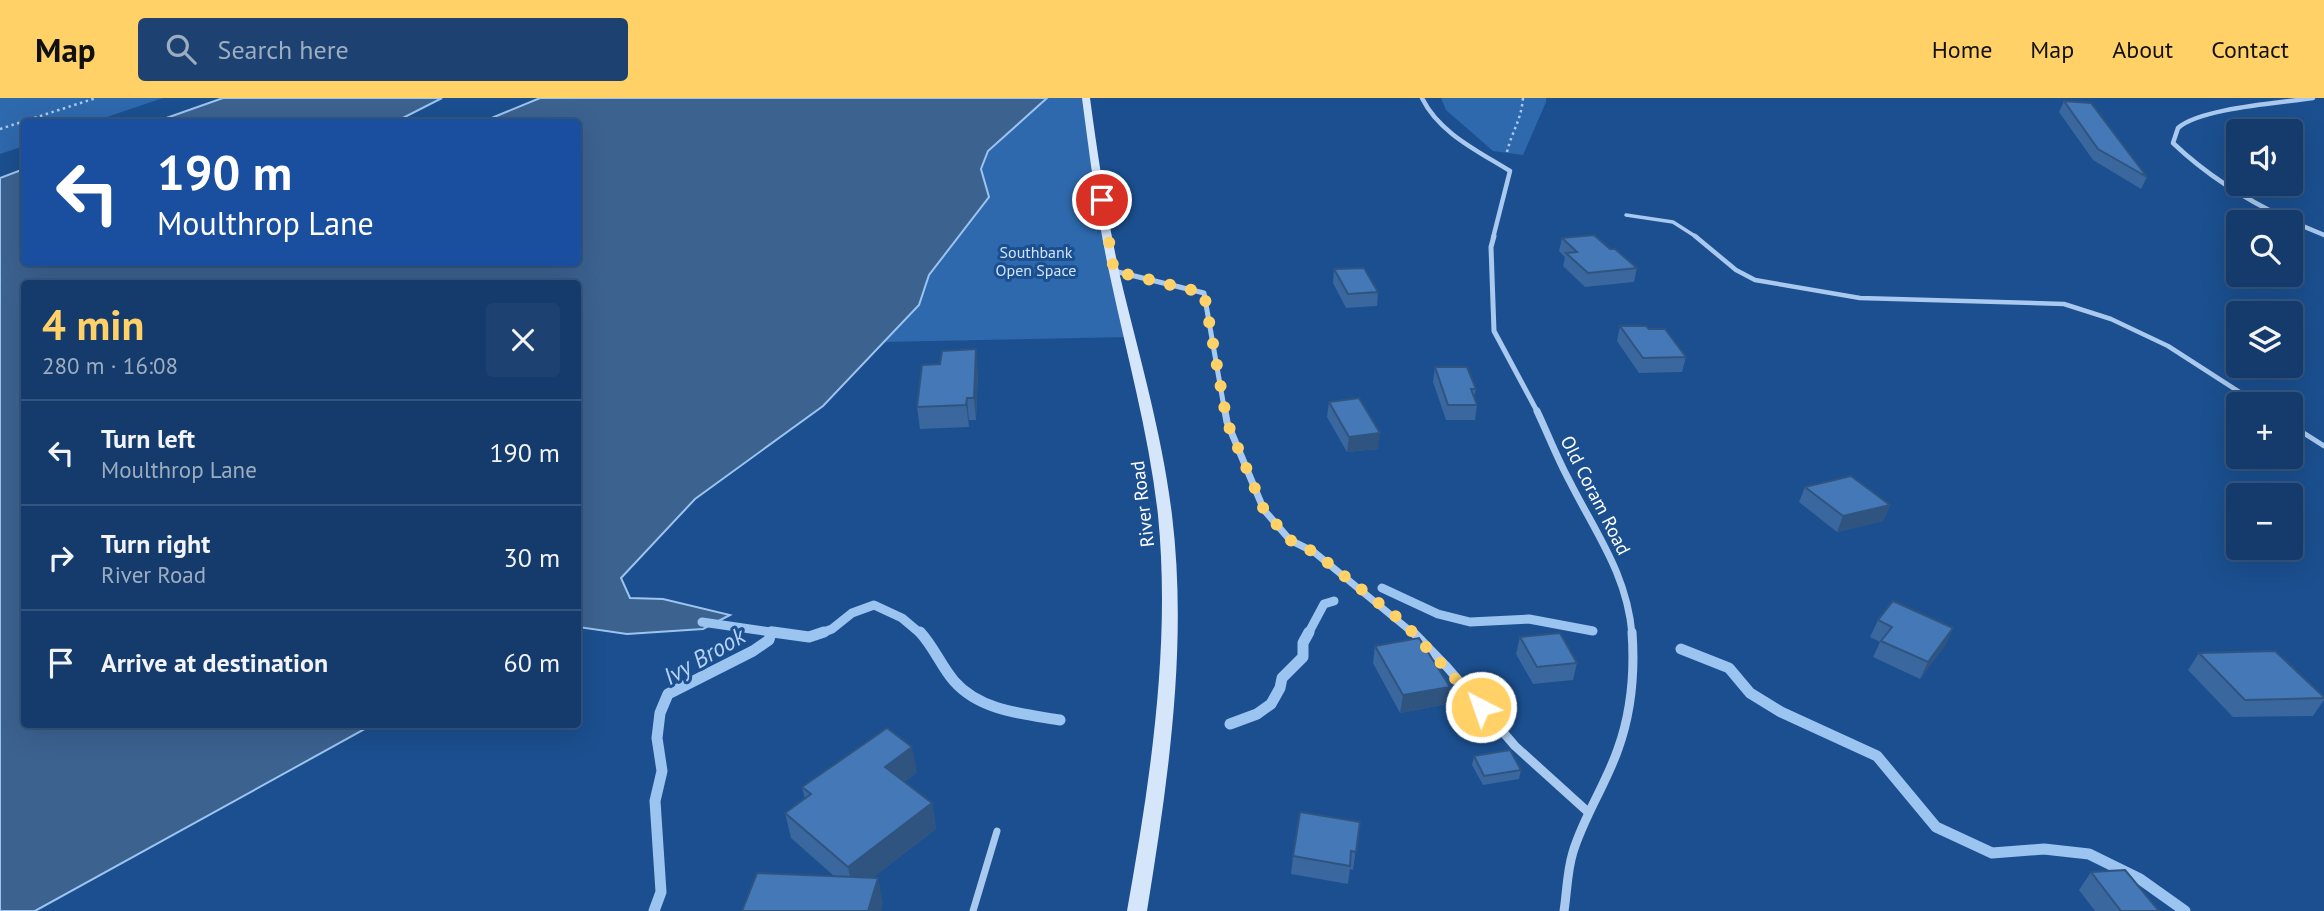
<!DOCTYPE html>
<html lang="en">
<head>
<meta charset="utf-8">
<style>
	:root { --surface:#143b6b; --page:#1d4271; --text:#f1f3f6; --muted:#9dadc1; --line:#33557e; --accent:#ffd166 }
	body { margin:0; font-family:"PT Sans",sans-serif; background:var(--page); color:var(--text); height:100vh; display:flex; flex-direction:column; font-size:26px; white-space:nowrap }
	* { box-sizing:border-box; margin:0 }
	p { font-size:23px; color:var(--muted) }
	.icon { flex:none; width:38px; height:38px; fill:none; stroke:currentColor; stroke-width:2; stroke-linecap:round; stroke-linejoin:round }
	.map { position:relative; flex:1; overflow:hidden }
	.panel { position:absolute; left:21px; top:182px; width:560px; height:448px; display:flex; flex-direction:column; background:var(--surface); border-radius:7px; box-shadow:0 7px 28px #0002,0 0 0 2px var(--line) }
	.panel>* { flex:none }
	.hud { position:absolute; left:21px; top:21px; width:560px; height:147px; border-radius:7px; box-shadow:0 7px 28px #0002,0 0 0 2px var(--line); background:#1a4fa0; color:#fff; overflow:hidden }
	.buttons { position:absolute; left:2226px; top:21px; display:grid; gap:14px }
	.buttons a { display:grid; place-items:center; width:77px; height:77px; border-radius:7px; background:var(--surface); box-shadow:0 7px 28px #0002,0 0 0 2px var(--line); font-size:35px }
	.pin { position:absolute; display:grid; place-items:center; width:60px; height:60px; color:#fff; margin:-30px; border:4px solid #fff; border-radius:50%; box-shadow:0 2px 7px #0007 }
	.me { position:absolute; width:77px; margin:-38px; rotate:319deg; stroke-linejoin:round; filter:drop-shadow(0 0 5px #0008) }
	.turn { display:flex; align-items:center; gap:24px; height:147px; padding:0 21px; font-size:32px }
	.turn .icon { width:91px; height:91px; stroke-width:2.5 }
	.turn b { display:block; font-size:49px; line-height:60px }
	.round { display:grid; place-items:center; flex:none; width:74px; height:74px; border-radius:7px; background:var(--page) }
	.overview { display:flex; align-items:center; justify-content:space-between; height:119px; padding:0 21px }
	h1 { font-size:42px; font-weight:600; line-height:52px; color:var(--accent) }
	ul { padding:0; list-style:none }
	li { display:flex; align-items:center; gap:21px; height:105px; padding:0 21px; border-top:2px solid var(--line) }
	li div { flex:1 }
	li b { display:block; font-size:26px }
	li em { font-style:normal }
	header { display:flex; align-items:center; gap:42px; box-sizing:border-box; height:98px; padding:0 35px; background:var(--accent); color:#111 }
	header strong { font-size:33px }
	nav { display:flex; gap:38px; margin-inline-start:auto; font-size:24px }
	.search { width:490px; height:63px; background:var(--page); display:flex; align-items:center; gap:18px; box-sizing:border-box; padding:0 24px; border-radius:7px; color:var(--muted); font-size:26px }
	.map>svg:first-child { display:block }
	.green { fill:#2e69ad }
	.water { fill:#3c6290; stroke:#9cc4f0; stroke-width:2 }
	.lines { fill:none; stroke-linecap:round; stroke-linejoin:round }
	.stream-far1 { stroke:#9cc4f0; stroke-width:9 }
	.stream { stroke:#9cc4f0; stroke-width:11 }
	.path { stroke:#a9c9ee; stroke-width:2.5; stroke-dasharray:2.5 3.5; stroke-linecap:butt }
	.lane-far3 { stroke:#a9c9ee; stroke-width:3.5 }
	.lane-far2 { stroke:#a9c9ee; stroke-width:4.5 }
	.lane-far1 { stroke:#a9c9ee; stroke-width:5 }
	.lane { stroke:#a9c9ee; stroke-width:7 }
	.street-far3 { stroke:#a9c9ee; stroke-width:4.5 }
	.street-far2 { stroke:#a9c9ee; stroke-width:5 }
	.street-far1 { stroke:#a9c9ee; stroke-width:7 }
	.street { stroke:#a9c9ee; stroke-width:9 }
	.secondary { fill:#d6e6fa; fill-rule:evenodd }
	.wall { fill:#3a679d }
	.shaded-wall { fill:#305480 }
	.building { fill:#4478b7; stroke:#305480; stroke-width:2 }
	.route { stroke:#ffd166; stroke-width:12; stroke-dasharray:0 21.6 }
	.labels { text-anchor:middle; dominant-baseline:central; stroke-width:6; stroke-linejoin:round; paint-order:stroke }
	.far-park-label { font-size:16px; fill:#cfe3fa; stroke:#1b4f8f }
	.street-label { font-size:19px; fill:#fff; stroke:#1b4f8f }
	.near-water-label { font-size:24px; font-style:italic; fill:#b5d3f5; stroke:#1b4f8f }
</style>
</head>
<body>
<header>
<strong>Map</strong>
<div class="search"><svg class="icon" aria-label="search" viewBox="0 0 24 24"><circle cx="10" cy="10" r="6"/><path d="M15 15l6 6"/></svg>Search here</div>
<nav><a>Home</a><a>Map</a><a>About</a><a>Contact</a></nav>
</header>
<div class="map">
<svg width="2324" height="813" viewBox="0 0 2324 813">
	<rect width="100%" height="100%" fill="#1b4f8f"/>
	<g class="green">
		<path d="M0,0H163L92,24H24V48L0,56Z"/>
		<path d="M1047,0H1085L1129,239L883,244L919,207L929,177L989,100L981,71L988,53Z"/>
		<path d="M1441,0H1546V4L1523,57L1493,53L1446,12Z"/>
	</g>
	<g class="water">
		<path d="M223,0H442L395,24H155Z"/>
		<path d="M540,0H1047L988,53L981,71L989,99L929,177L919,207L823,308L695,401L621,480L630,500L663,501L730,517L703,531L627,536L578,529V186H24V626L372,627L35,813H0V80L24,71V164H578V24H482Z"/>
	</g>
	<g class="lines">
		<g class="stream-far1">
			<path d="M1382,490L1438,516L1470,524L1529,521L1593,533"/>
			<path d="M702,524L785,536"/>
			<path d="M770,536L771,533"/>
			<path d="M819,536L832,531L852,515L874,507L902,520L921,536"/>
			<path d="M1308,536L1324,506L1334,503"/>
		</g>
		<g class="stream">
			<path d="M773,534L809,539L824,534"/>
			<path d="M920,534C934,549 941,568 954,583C980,613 1024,616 1060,622"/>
			<path d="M1681,551L1729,570L1750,595L1781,614L1877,658L1936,729L1992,755L2044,751L2089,756L2140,781L2185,813"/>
			<path d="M1230,626L1257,616L1271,606L1280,590L1282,580L1303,559V545L1309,534"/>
			<path d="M654,813L661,794L655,703L662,673L657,640L660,615L668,596L753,553L769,542L771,534"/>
		</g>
		<g class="path">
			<path d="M0,31L96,0"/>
			<path d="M1507,54C1512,33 1521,23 1523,0"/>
		</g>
		<path class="lane-far3" d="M1626,117L1673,124L1698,140"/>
		<path class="lane-far2" d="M1695,138L1736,172L1755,182L1860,200L2064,206L2111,221L2168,248L2258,306"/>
		<path class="lane-far1" d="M2291,327L2324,348"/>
		<path class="lane" d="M973,813L997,733"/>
		<g class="street-far3">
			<path d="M1422,0C1439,35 1478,53 1510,73L1493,140"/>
			<path d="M2313,0C2281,5 2200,10 2178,30L2173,45C2217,87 2268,115 2324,137"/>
		</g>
		<g class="street-far2">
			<path d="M1494,138L1491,149L1494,233L1538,315"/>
			<path d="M1114,173L1204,195L1225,315"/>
		</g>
		<g class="street-far1">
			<path d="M1225,313L1227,324L1264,412L1290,442L1314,454L1414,536"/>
			<path d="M1537,313C1548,336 1557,360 1569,382C1595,434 1627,476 1632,536"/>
		</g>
		<g class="street">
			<path d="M1413,534L1447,569L1515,648L1588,714"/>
			<path d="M1564,813C1567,794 1567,773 1573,754C1584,718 1606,686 1618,651C1632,612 1635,575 1632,534"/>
		</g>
		<path class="secondary" d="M1082,0H1090C1098,60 1107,119 1120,178C1139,258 1162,335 1172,417C1188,548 1168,683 1147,813H1127C1150,683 1171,549 1158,417C1149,336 1127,258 1110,178C1097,119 1090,60 1082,0Z"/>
	</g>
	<g class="wall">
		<path d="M2064,3L2147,79L2141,91L2093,62L2059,14Z"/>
		<path d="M1562,140L1610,151L1637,170L1634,184L1585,189L1563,168L1565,159L1559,153Z"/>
		<path d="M1334,171L1378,194L1377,208L1346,210L1333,185Z"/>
		<path d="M1620,228L1649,231L1686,259L1682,274L1639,275L1617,243Z"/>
		<path d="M1435,269L1476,291L1474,299L1477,307L1475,322H1446L1433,284Z"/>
		<path d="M978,272L976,322H969V329L920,331L917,309Z"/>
		<path d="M1329,304L1378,351L1347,354L1327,319Z"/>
		<path d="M1805,389L1890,407L1883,423L1837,434L1799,404Z"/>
		<path d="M1878,522L1953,530L1945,547L1920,581L1873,559L1880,544L1870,539Z"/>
		<path d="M1520,539L1577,565L1573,582L1533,586L1516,556Z"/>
		<path d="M1375,548L1450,589L1447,606L1400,615L1373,565Z"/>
		<path d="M2199,555L2324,599V602L2313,618L2233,619L2188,572Z"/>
		<path d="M1474,658L1521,672L1519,681L1483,687L1472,667Z"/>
		<path d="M917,674L904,684L932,705L936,731L872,780L883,805L834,778L791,740L785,715L805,701L802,689Z"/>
		<path d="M1360,724L1353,772L1350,771L1348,786L1291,776L1293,758Z"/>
		<path d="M2091,774L2159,813H2095L2079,792Z"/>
	</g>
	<g class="shaded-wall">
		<path d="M976,251L978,272L976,322L974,300Z"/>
		<path d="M967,300L969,322V329L966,307Z"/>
		<path d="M1380,335L1378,351L1347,354L1349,339Z"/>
		<path d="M1890,407L1883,423L1837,434L1843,418Z"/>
		<path d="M1953,530L1945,547L1920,581L1928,564Z"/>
		<path d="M1450,589L1447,606L1400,615L1403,597Z"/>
		<path d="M912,649L917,674L890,694L885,669Z"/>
		<path d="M932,705L936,731L853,795L848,769Z"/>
		<path d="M878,780L883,805L881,813H868Z"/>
	</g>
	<g class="building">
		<path d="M2064,3L2091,5L2147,79L2098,51Z"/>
		<path d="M1594,137L1610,151H1615L1637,170L1588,175L1566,155L1577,154L1562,140Z"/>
		<path d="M1364,170L1378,194L1348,196L1334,171Z"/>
		<path d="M1620,228H1646L1649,231H1665L1686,259L1643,260Z"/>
		<path d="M976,251L974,300H967L966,307L917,309L922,267L940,266L942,253Z"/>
		<path d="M1435,269H1467L1476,291H1471L1477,307H1448Z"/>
		<path d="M1359,300L1380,335L1349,339L1329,304Z"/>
		<path d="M1851,378L1890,407L1843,418L1805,389Z"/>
		<path d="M1893,503L1953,530L1928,564L1881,543L1892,529L1878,522Z"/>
		<path d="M1560,535L1577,565L1537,569L1520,539Z"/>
		<path d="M1419,540L1450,589L1403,597L1375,548Z"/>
		<path d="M2275,553L2324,599V600L2245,602L2199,555Z"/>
		<path d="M887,630L912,649L885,669L932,705L848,769L785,715L811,696L802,689Z"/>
		<path d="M1510,652L1521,672L1484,678L1474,658Z"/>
		<path d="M1300,714L1360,724L1356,754L1351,753L1350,768L1293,758Z"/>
		<path d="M2125,772L2159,813H2121L2091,774Z"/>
		<path d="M757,775L878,780L868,813H742Z"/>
	</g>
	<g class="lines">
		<path class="route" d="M1102,102L1114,173L1204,195L1227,324L1264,412L1290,442L1314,454L1404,525L1481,609"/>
	</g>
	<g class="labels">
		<g class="far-park-label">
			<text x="1036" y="154">Southbank<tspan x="1036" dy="18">Open Space</tspan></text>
		</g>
		<g class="street-label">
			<text transform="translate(1596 397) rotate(63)">Old Coram Road</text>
			<text transform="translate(1142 406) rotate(-97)">River Road</text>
		</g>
		<g class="near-water-label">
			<text transform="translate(704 558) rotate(-30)">Ivy Brook</text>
		</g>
	</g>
</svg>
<div class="buttons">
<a><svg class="icon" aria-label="sound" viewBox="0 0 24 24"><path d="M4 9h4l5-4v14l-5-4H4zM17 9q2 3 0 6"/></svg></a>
<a><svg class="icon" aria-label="search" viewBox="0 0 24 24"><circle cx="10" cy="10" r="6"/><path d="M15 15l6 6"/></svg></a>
<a><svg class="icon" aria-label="layers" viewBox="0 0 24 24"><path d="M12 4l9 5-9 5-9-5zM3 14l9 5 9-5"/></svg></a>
<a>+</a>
<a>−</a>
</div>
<div class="pin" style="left:1102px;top:102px;background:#d93025"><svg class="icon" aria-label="arrive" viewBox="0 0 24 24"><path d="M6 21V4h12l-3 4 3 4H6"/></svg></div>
<svg class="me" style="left:1481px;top:609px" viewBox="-20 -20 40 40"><circle r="17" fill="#ffd166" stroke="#fff" stroke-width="3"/><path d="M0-11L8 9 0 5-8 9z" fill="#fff"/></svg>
<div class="hud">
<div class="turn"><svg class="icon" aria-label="left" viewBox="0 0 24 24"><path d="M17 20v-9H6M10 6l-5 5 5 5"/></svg><div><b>190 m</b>Moulthrop Lane</div></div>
</div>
<section class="panel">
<div class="overview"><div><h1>4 min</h1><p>280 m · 16:08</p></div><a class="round"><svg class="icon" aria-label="close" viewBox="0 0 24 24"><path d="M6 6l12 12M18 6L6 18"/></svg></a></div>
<ul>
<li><svg class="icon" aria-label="left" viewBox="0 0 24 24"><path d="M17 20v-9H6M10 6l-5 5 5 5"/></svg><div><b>Turn left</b><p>Moulthrop Lane</p></div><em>190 m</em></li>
<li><svg class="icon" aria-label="right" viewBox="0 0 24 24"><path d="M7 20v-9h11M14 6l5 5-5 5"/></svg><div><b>Turn right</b><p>River Road</p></div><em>30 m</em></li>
<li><svg class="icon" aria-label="arrive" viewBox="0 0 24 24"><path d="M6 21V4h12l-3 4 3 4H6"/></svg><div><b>Arrive at destination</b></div><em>60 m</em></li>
</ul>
</section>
</div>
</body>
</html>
